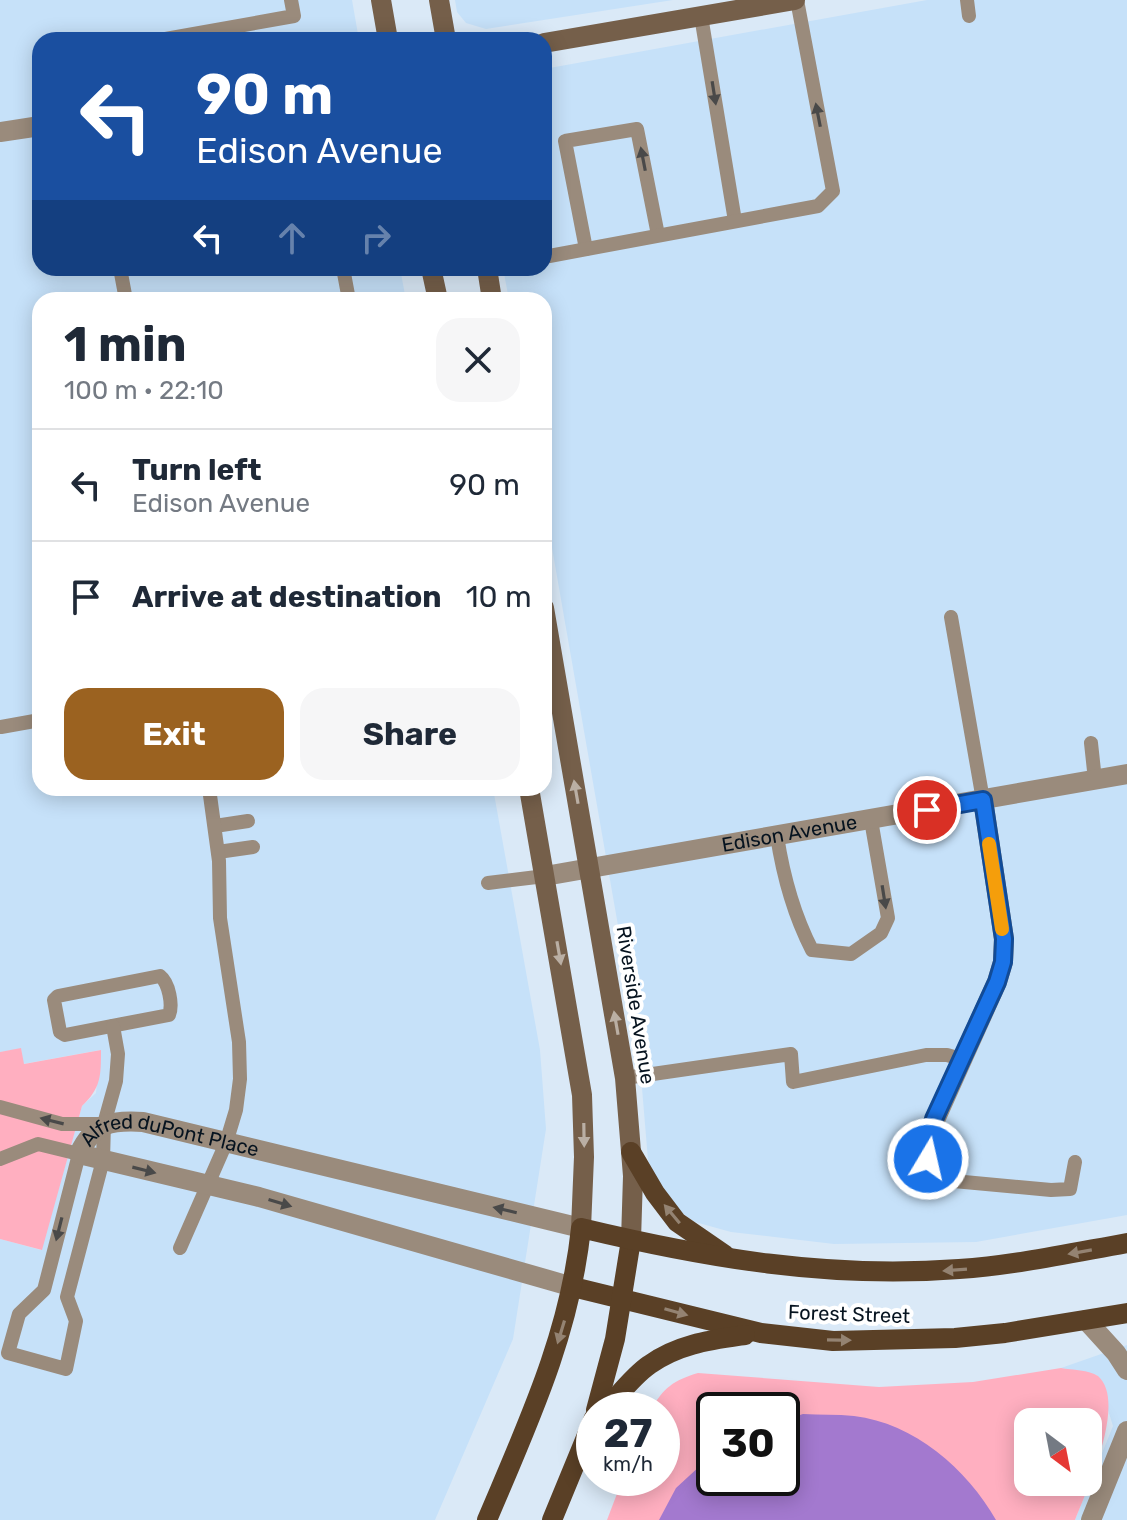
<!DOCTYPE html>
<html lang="en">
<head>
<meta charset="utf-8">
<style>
	:root { --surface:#fff; --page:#f6f6f7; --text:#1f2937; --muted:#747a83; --line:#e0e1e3; --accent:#9b6220 }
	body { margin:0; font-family:Rubik,sans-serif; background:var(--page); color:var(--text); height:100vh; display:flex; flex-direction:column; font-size:30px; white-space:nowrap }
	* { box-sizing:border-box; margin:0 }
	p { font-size:26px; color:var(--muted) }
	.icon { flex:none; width:44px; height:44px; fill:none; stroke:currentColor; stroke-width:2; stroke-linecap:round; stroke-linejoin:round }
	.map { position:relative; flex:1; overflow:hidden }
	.sheet { position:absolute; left:32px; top:292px; width:520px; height:504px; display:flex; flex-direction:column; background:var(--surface); border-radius:24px; box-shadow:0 4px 20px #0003 }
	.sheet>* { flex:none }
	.top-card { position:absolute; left:32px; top:32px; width:520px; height:244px; border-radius:24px; box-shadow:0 4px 20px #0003; background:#1a4fa0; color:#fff; overflow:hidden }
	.needle { width:52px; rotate:148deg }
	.controls { position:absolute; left:1014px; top:1408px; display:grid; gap:16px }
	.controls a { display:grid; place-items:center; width:88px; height:88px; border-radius:16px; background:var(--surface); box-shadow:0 4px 20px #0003; font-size:40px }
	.speed { position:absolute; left:576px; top:1392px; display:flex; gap:16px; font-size:40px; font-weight:700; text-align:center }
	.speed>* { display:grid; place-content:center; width:104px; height:104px; border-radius:50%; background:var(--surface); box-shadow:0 4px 20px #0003; line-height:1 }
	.speed small { font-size:20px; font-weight:400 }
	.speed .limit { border:4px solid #111; border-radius:12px; background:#fff; color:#111 }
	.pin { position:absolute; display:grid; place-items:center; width:68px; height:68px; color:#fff; margin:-34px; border:4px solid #fff; border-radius:50%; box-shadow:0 2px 8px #0007 }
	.me { position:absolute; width:88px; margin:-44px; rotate:9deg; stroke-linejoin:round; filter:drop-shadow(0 0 6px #0008) }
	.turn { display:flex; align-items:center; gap:28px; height:168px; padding:0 32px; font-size:36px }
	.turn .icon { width:104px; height:104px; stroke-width:2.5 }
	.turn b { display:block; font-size:56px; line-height:68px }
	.lanes { display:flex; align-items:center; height:76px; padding:0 32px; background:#0003; justify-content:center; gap:40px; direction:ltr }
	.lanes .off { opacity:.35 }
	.round { display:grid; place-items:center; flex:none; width:84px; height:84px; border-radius:24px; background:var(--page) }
	.headline { display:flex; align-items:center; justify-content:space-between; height:136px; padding:0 32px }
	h1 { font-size:48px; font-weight:700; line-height:60px }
	.action { display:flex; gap:16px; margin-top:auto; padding:16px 32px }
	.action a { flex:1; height:92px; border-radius:24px; background:var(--accent); color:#fff; font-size:32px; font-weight:700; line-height:92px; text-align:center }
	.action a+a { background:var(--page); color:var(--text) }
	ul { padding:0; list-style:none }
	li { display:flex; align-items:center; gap:24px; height:112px; padding:0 32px; border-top:2px solid var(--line) }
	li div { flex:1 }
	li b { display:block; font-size:30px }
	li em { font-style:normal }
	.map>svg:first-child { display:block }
	.built { fill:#c6e1f9 }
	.green { fill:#ffafc0; fill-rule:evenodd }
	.water { fill:#a379cf }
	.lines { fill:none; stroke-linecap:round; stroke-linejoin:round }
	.lane { stroke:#9a8b7c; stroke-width:14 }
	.street { stroke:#9a8b7c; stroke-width:20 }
	.secondary { stroke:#755f4a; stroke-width:20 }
	.primary { stroke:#5a4026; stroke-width:20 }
	.oneway { fill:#494949 }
	.oneway2 { fill:#baafa4 }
	.oneway3 { fill:#948372 }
	.route-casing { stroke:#114b97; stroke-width:20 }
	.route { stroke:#1a73e8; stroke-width:14 }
	.slow { stroke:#f59e0b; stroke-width:14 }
	.labels { text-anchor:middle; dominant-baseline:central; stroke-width:8; stroke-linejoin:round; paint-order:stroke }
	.street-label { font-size:20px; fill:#06131f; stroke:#fff }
</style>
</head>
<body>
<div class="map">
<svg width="1127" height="1520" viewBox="0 0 1127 1520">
	<rect width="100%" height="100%" fill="#dae9f7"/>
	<g class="built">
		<path d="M0,0H352L359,40H40V268H400L406,300H40V788H493L540,1050L546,1129L513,1339L435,1520H0V1239L41,1250L82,1106L96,1093L100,1050L23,1064L21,1049L0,1052Z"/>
		<path d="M455,0H673L486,29L466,23L457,12Z"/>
		<path d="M927,0H1127V1215L976,1242L834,1244L731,1232L695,1222L672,1206L658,1188L648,1160L638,1040L544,502V300H509L503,268H544V69Z"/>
		<path d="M1127,1345V1520H1075L1113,1426L1097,1375L1061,1368Z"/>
	</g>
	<g class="green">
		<path d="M21,1048L24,1064L101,1050C101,1076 101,1088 82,1106L42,1250L0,1239V1052Z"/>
		<path d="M1061,1368C1072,1370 1089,1370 1098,1376C1127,1401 1088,1488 1075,1520H607L623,1478H662V1410H651C663,1388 674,1380 698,1373L879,1387L973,1382ZM714,1410H782V1478H714ZM1028,1422H1088V1482H1028Z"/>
	</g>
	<path class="water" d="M803,1414C820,1415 837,1414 854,1416C914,1423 967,1469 996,1520H659L676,1488L714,1453V1478H782V1421Z"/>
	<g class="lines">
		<g class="lane">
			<path d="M967,0L969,16"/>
			<path d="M701,16L735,221"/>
			<path d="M160,40L294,16L291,0"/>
			<path d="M586,249L565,141L637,129L658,235"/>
			<path d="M544,257L818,206L833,191L797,0"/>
			<path d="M120,268L126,300"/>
			<path d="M343,268L349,300"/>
			<path d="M951,617L983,800"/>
			<path d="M1,727L40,720"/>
			<path d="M1091,743L1095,780"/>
			<path d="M215,826L248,821"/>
			<path d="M777,836C783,875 794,915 812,950L851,954L881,933L888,918L871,820"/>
			<path d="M218,852L253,847"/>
			<path d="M488,883L545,876"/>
			<path d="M160,976C169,983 173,1005 169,1015L65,1035L60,1032L54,1000L58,996Z"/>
			<path d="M625,1078L791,1054L793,1082L926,1055H947L961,1059"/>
			<path d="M0,1107L62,1124H104"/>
			<path d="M0,1159L38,1144L79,1154L44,1290L19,1314L8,1353L66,1369L76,1321L67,1297L103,1160L104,1124L116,1081L118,1054L113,1026"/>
			<path d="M932,1179L1051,1190L1070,1189L1075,1162"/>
			<path d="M180,1248L226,1143L236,1110L240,1079L239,1042L220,918L219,861L209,788"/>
		</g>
		<g class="street">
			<path d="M0,132L40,126"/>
			<path id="s1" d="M545,876L1127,774"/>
			<path d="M932,1179L927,1150L931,1129L997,982L1003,962L1004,939L983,800"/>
			<path id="s2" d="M573,1287L259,1197L79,1154C93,1123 111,1120 143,1122L581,1228"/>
			<path d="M1086,1320L1116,1353L1127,1370"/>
			<path d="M1091,1520L1127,1431"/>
		</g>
		<g class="secondary">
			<path d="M381,0L388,40"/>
			<path d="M439,0L446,40"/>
			<path d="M544,43L795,0"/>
			<path d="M431,268L438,300"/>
			<path d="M487,268L492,300"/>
			<path d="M544,608L625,1078L633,1176L631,1240"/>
			<path d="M529,788L582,1095L584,1157L581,1228"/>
		</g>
		<g class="primary">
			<path d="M631,1152L655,1193L677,1222L725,1255"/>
			<path d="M573,1287L761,1333L833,1341L955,1338L1005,1333L1127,1313"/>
			<path d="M596,1410L615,1339L631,1240"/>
			<path d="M605,1410C619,1395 633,1376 649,1365C678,1344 711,1340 745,1335"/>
			<path d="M487,1520C528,1423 570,1334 581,1228C706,1258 829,1279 959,1269C1016,1265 1071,1253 1127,1243"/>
			<path d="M552,1520L594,1418"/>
		</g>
	</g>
	<defs><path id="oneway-solid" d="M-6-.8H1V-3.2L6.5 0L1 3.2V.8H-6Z" transform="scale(2)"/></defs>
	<g class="oneway">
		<use href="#oneway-solid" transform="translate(714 93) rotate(81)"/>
		<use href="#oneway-solid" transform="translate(818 115) rotate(-101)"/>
		<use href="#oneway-solid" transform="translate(643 159) rotate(-101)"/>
		<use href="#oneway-solid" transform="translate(884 897) rotate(81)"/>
		<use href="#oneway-solid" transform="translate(52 1121) rotate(-166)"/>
		<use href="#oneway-solid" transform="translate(144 1170) rotate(14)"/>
		<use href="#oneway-solid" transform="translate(280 1203) rotate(17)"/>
		<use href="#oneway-solid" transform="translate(505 1210) rotate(-167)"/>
		<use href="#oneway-solid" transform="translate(59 1229) rotate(104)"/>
	</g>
	<g class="oneway2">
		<use href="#oneway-solid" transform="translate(576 792) rotate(-100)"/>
		<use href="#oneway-solid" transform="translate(559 953) rotate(80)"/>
		<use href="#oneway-solid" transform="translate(616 1023) rotate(-100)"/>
		<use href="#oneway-solid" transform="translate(584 1135) rotate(89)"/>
	</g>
	<g class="oneway3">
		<use href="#oneway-solid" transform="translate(672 1214) rotate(-130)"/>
		<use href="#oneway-solid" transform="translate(1080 1252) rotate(170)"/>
		<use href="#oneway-solid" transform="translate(955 1270) rotate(176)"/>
		<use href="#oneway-solid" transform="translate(676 1312) rotate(16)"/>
		<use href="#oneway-solid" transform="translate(561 1332) rotate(107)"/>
		<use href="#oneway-solid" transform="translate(839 1340) rotate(1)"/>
	</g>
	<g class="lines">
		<g class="route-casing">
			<path id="route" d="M927,810L983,800L1004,939L1003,962L997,982L934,1119L928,1139V1159"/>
		</g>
		<use href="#route" class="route"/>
		<path class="slow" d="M989,844L1002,929"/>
	</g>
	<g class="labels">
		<g class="street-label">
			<text stroke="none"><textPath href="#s1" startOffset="248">Edison Avenue</textPath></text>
			<text transform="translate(636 1005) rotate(81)">Riverside Avenue</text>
			<text stroke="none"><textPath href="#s2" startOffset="616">Alfred duPont Place</textPath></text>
			<text transform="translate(849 1314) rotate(2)">Forest Street</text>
		</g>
	</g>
</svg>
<div class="controls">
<a><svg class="needle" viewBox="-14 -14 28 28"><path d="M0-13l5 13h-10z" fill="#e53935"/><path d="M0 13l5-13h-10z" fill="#747a83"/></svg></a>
</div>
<div class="speed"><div>27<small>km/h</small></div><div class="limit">30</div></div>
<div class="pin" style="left:927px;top:810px;background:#d93025"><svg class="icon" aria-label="arrive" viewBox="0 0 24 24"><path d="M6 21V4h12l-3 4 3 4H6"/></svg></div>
<svg class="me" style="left:928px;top:1159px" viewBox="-20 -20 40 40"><circle r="17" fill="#1a73e8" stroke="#fff" stroke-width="3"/><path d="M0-11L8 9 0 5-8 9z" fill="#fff"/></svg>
<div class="top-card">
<div class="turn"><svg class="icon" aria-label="left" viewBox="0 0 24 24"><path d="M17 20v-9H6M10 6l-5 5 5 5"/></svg><div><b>90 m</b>Edison Avenue</div></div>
<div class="lanes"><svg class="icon" aria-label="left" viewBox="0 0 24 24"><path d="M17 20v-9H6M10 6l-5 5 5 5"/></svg><svg class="icon off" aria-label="ahead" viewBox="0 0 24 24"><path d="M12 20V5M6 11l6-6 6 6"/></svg><svg class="icon off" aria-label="right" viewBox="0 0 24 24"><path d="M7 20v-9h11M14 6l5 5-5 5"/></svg></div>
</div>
<section class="sheet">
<div class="headline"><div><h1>1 min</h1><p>100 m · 22:10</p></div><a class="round"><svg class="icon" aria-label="close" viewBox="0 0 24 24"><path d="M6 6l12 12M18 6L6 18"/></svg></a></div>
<ul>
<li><svg class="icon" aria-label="left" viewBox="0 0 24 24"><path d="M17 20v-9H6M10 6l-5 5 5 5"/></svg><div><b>Turn left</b><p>Edison Avenue</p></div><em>90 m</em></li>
<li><svg class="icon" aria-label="arrive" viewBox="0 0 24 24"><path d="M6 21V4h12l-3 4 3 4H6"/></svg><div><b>Arrive at destination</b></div><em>10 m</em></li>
</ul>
<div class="action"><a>Exit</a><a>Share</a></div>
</section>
</div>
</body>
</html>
